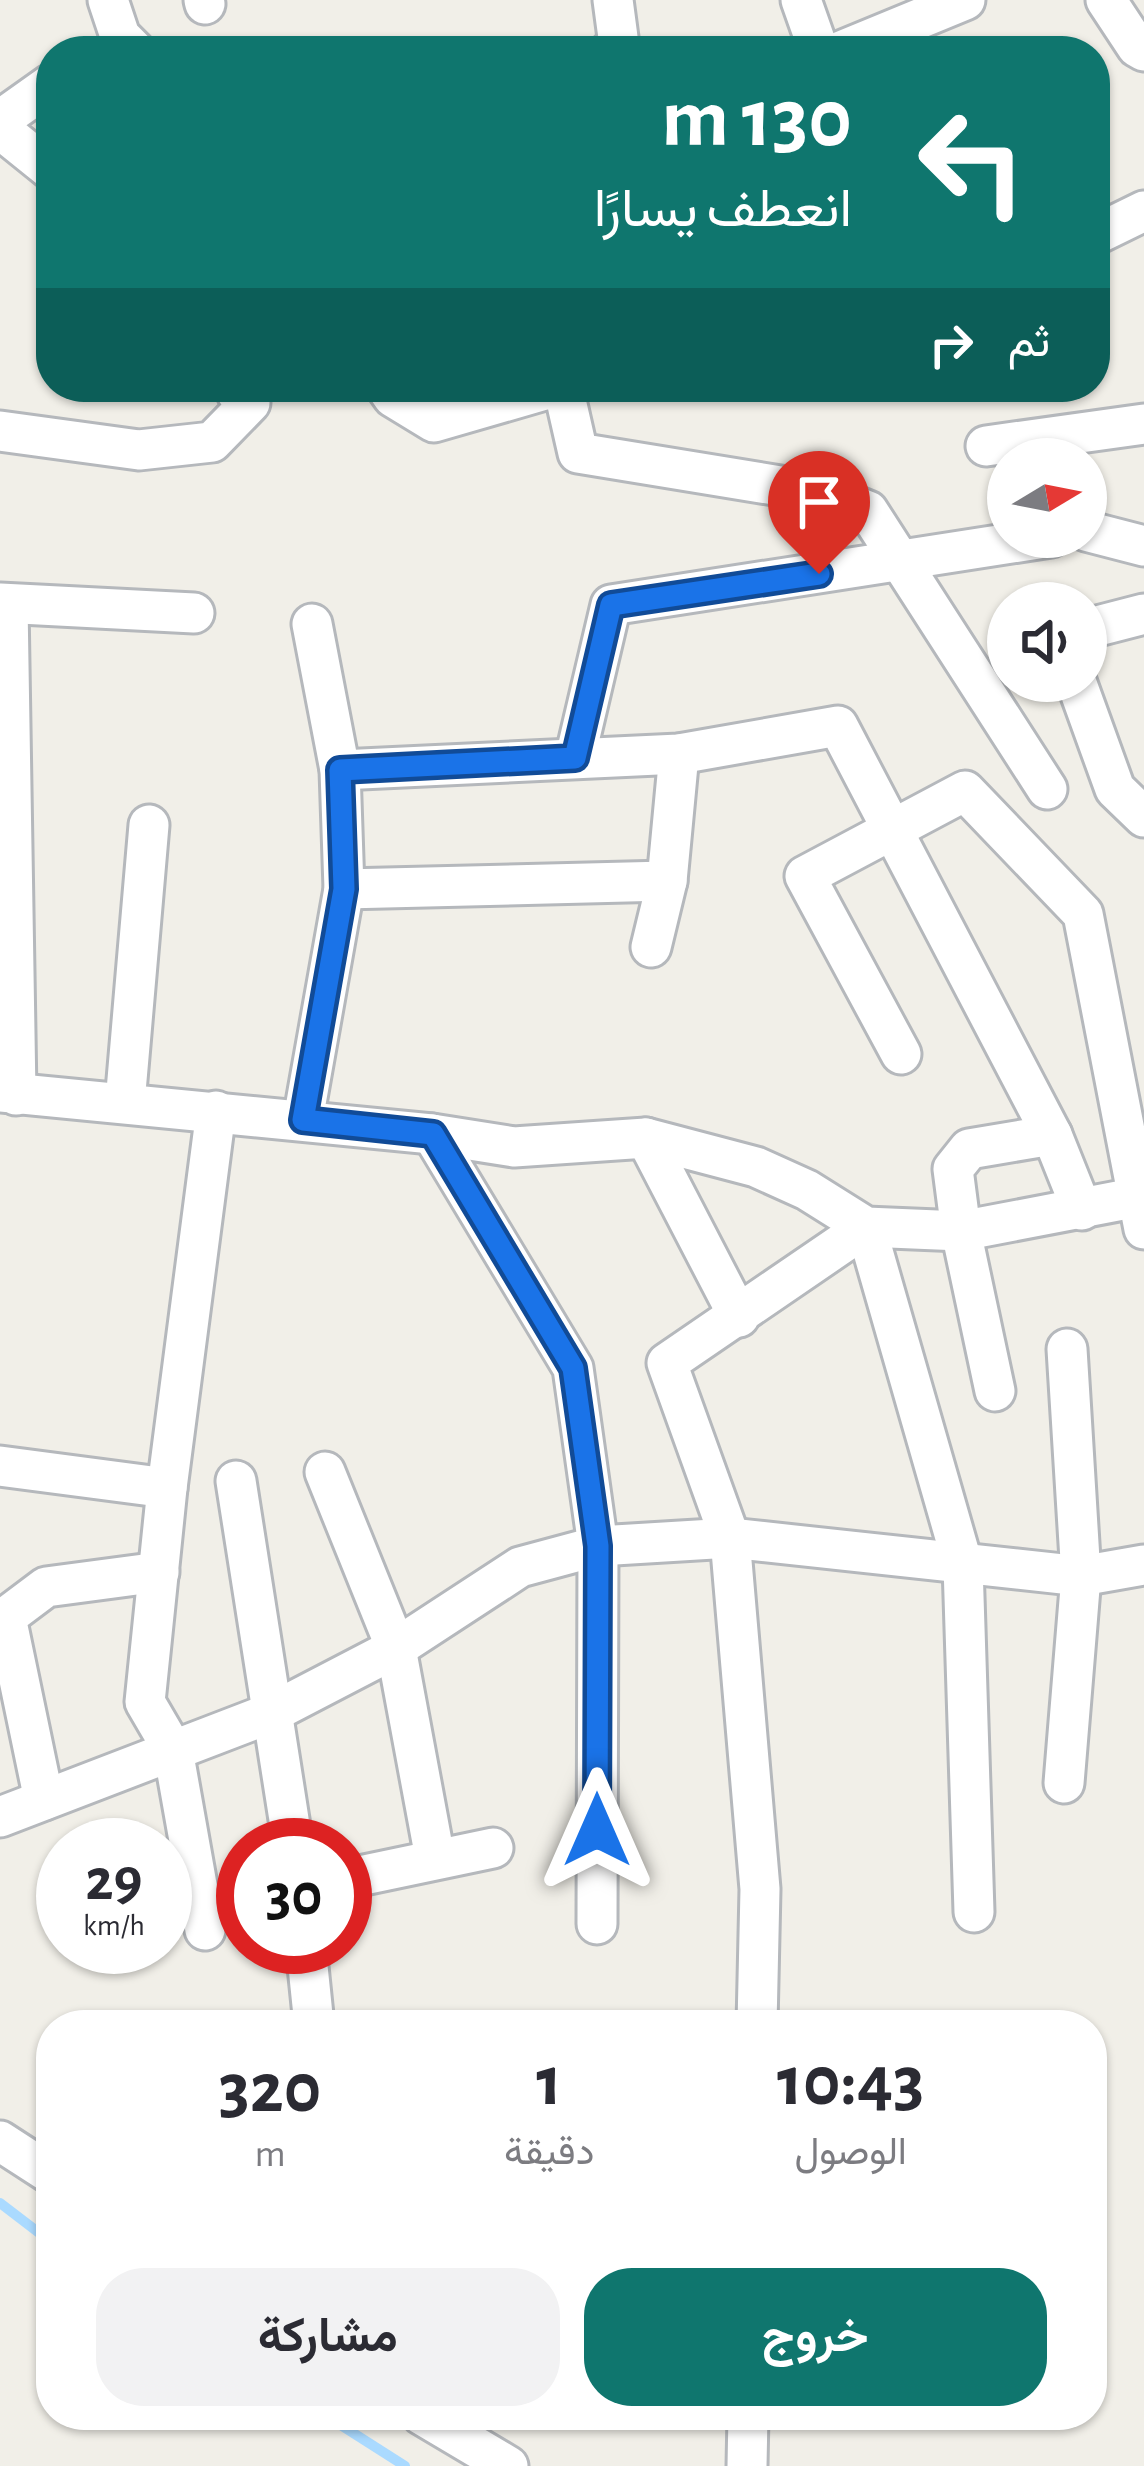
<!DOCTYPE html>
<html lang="ar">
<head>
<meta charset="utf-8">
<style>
	:root { --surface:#fff; --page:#f2f2f3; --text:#2b2b33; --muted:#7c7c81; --accent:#0f766e }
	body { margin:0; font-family:"Alegreya Sans",Vazirmatn,sans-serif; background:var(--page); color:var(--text); direction:rtl; height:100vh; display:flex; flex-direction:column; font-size:45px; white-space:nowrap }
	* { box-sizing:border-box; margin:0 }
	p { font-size:39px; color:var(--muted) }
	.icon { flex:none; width:66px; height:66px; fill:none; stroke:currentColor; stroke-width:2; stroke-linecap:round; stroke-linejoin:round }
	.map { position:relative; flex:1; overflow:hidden; direction:ltr }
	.details { position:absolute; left:36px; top:2010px; width:1071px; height:420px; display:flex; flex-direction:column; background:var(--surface); border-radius:48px; box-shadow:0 3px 9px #0004; direction:rtl }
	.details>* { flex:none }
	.banner { position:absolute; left:36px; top:36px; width:1074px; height:366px; border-radius:48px; box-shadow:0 3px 9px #0004; direction:rtl; background:#0f766e; color:#fff; overflow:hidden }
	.needle { width:78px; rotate:80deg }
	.controls { position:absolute; left:987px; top:438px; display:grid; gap:24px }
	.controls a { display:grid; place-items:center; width:120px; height:120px; border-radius:50%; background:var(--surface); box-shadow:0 3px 9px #0004; font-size:60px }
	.speed { position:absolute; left:36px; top:1818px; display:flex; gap:24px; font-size:60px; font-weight:700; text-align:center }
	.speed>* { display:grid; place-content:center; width:156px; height:156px; border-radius:50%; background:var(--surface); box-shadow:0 3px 9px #0004; line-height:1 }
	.speed small { font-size:30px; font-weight:400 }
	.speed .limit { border:18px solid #d22; background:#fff; color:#111 }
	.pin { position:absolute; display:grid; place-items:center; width:102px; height:102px; color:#fff; margin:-123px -51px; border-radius:50% 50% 50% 0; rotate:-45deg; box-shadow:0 0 12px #0007 }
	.pin .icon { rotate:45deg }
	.me { position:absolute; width:132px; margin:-66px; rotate:0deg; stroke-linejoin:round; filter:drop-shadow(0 0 9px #0008) }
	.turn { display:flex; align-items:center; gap:42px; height:252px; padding:0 60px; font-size:54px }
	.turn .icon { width:156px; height:156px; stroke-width:2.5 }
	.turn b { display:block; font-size:84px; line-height:102px }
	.then { display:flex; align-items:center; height:114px; padding:0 60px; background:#0003; gap:24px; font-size:45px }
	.eta { display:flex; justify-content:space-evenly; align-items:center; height:204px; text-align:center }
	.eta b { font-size:72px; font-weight:700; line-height:84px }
	.cta { display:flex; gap:24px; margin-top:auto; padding:24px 60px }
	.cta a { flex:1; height:138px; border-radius:48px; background:var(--accent); color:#fff; font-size:48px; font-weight:700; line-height:138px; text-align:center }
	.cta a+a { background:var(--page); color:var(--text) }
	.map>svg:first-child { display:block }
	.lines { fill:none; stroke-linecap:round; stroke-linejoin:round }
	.stream { stroke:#aadaff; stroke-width:10 }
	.minor-casing { stroke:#b5b8bc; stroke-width:45 }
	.minor { stroke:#fff; stroke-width:39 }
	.route-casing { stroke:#114b97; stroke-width:30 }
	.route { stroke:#1a73e8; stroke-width:21 }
</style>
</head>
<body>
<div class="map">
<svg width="1144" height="2466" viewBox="0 0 1144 2466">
	<rect width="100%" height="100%" fill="#f1efe8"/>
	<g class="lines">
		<g class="stream">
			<path d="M0,2203L51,2242"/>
			<path d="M325,2415L405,2466"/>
		</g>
		<g class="minor-casing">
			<g id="minor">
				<path d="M108,0L120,36L135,51"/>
				<path d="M204,0L205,4"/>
				<path d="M801,0L819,51"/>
				<path d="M1106,0L1137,47L1144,51"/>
				<path d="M610,51L619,45L613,0"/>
				<path d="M841,51L965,0"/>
				<path d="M0,120L51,84"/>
				<path d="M0,129L51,170"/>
				<path d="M1095,235L1144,211"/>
				<path d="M386,387L393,397L434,422L555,387"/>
				<path d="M563,387L578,453L823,493L868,511L1047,789"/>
				<path d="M0,431L139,450L212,442L250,403L237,393L240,387"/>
				<path d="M986,446L1144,424"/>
				<path d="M1086,531L1144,546"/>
				<path d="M0,603L194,613"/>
				<path d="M8,604L16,1095"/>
				<path d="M1086,629L1144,614"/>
				<path d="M1076,681L1115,789L1144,817"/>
				<path d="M575,758L611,605L1051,537"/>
				<path d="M340,770L679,754L838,726L1052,1135L1082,1210"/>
				<path d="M344,889L667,881"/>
				<path d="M651,947L667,881L679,754"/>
				<path d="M901,1054L805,876L965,791L1083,914L1144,1229"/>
				<path d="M0,1092L432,1134L514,1147L646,1138L756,1167L807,1190L866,1227L961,1231L1144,1196"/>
				<path d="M125,1103L149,825"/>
				<path d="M303,1120L344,889L340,770L312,624"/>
				<path d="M432,1134L573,1368L598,1546L597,1924"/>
				<path d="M646,1138L739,1317"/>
				<path d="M866,1227L963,1565L974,1912"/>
				<path d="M995,1391L961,1231L953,1169L969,1149L1052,1135"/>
				<path d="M0,1466L167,1488"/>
				<path d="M325,1472L396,1648L435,1858"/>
				<path d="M236,1481L293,1845"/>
				<path d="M1064,1783L1081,1576L1067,1349"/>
				<path d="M44,1800L6,1617L46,1587L159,1572"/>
				<path d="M0,1817L271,1713L396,1648L520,1567L598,1546L730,1538L1081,1576L1144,1565"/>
				<path d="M345,1879L493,1848"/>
				<path d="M205,1930L173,1750L145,1702L167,1488L216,1111"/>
				<path d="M306,1947L314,2025"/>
				<path d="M757,2025L760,1889L730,1538L667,1363L866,1227"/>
				<path d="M0,2141L51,2174"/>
				<path d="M422,2415L508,2466"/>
				<path d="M747,2466L748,2415"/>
			</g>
		</g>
		<use href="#minor" class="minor"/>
	</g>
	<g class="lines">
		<g class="route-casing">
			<path id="route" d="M597,1830L598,1546L573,1368L433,1134L303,1120L344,889L340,770L575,758L611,605L819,574"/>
		</g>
		<use href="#route" class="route"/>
	</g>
</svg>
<div class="controls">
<a><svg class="needle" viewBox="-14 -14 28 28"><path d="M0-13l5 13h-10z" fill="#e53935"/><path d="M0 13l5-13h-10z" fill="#7c7c81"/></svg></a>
<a><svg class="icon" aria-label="sound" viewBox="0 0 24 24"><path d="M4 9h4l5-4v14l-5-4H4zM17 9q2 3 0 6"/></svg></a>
</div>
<div class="speed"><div>29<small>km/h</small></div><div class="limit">30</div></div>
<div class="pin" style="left:819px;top:574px;background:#d93025"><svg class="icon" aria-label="arrive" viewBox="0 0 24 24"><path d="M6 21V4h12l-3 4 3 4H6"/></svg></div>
<svg class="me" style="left:597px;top:1830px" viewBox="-20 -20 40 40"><path d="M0-17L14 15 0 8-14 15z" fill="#1a73e8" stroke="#fff" stroke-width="4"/></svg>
<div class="banner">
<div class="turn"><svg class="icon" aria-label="left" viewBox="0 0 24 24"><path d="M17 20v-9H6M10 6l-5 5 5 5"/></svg><div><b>130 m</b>انعطف يسارًا</div></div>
<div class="then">ثم<svg class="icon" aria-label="right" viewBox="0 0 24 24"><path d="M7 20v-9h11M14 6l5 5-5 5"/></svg></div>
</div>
<section class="details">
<div class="eta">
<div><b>10:43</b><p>الوصول</p></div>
<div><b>1</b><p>دقيقة</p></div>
<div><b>320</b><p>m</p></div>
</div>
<div class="cta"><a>خروج</a><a>مشاركة</a></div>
</section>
</div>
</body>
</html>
